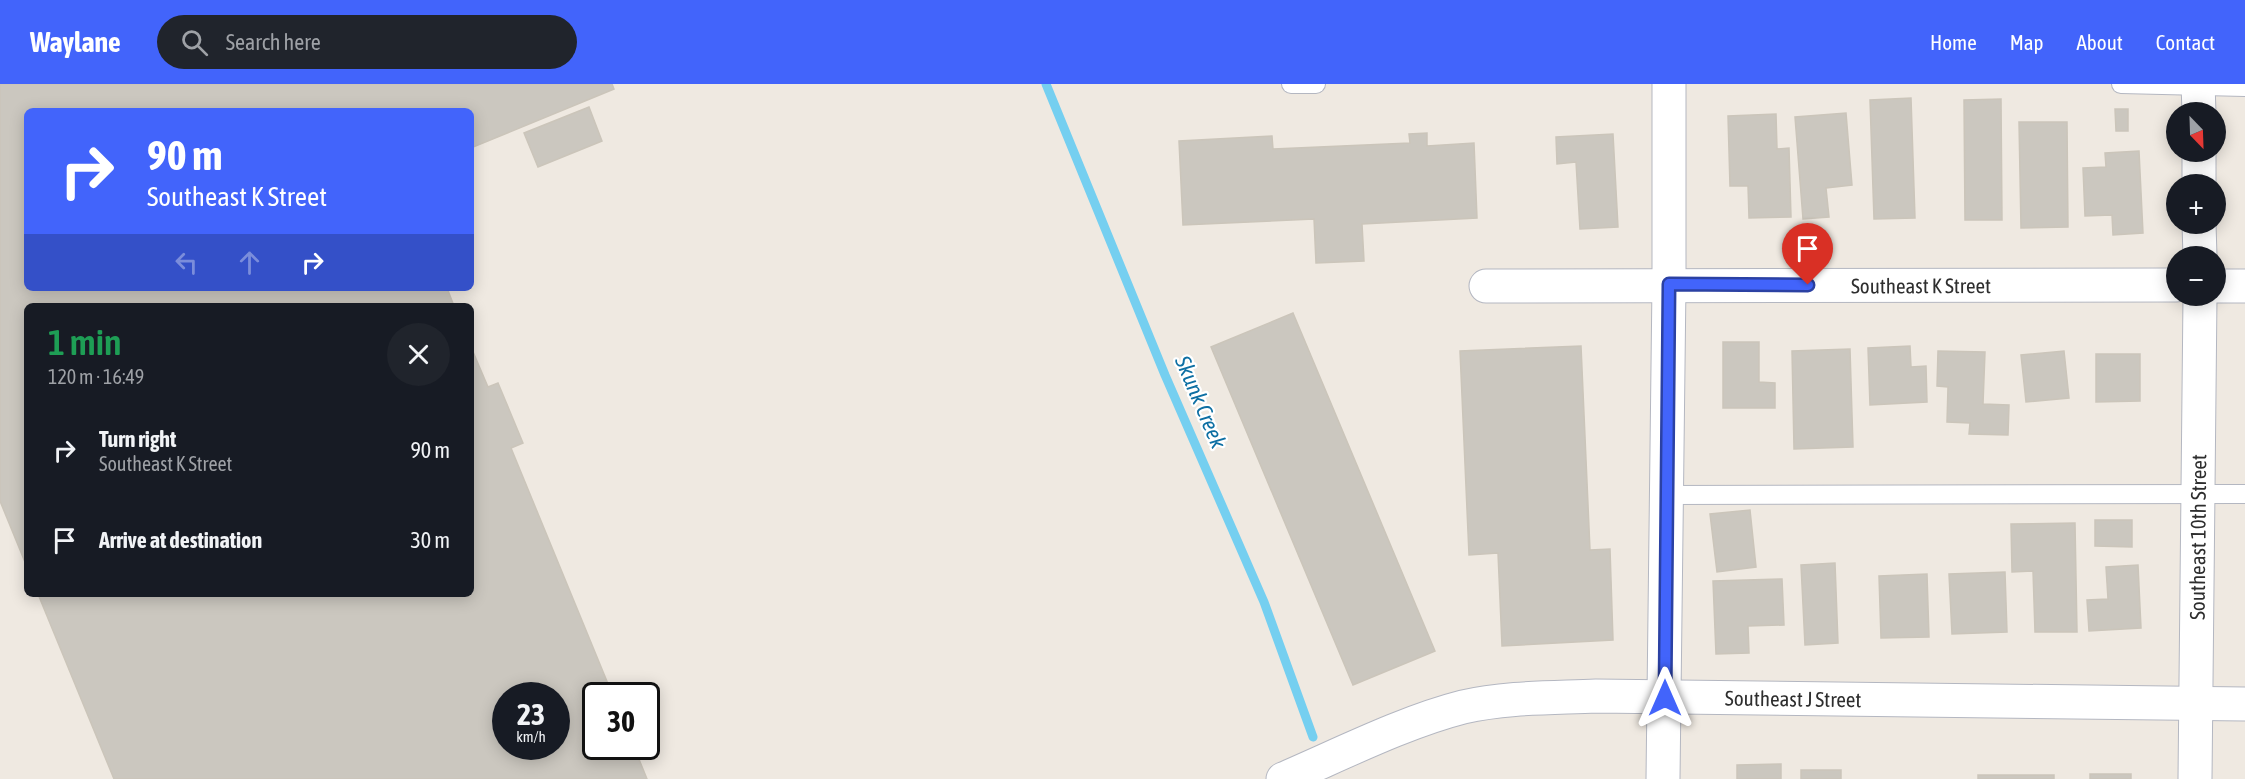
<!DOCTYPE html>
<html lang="en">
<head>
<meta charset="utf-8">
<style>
	:root { --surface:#171b24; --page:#20242c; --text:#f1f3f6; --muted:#9ea1a6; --accent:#4264fb }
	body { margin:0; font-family:"Asap Condensed",sans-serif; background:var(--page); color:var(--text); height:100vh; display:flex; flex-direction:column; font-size:22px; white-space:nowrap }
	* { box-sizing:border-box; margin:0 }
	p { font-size:20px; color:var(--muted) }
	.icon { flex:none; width:33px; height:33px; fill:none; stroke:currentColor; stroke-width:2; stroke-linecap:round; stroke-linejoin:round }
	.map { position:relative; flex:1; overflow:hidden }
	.side { position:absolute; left:24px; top:219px; width:450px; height:294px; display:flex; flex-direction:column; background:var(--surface); border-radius:9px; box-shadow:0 3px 15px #0003 }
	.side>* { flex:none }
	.hud { position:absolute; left:24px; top:24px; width:450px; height:183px; border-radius:9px; box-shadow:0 3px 15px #0003; background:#4264fb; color:#fff; overflow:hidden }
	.needle { width:39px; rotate:157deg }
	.buttons { position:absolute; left:2166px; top:18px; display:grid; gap:12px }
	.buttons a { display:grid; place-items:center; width:60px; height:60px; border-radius:50%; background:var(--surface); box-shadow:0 3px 15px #0003; font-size:30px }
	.speed { position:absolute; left:492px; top:598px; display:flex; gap:12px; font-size:30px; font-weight:700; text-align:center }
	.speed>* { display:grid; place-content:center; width:78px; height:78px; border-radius:50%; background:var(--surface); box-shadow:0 3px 15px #0003; line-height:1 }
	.speed small { font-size:15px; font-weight:400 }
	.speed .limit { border:3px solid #111; border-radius:9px; background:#fff; color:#111 }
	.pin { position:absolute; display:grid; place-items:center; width:51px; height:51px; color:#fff; margin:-62px -26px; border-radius:50% 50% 50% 0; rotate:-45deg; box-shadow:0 0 6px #0007 }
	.pin .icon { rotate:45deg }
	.me { position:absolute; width:66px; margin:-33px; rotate:0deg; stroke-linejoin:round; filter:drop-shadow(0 0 4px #0008) }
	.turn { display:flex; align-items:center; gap:21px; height:126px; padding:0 24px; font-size:27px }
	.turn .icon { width:78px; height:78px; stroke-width:2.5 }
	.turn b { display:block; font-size:42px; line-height:51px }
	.lanes { display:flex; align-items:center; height:57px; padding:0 24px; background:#0003; justify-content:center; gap:30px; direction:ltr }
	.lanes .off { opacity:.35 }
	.round { display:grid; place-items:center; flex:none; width:63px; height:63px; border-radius:32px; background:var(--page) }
	.overview { display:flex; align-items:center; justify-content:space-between; height:102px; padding:0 24px }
	h1 { font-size:36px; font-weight:600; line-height:45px; color:#1e9e55 }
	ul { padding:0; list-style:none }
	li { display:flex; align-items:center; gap:18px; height:90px; padding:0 24px }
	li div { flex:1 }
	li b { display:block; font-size:22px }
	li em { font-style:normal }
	header { display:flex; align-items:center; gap:36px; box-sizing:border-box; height:84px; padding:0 30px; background:var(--accent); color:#fff }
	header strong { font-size:28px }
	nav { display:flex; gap:33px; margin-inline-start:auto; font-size:21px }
	.search { width:420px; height:54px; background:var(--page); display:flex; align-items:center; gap:15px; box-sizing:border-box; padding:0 21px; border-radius:33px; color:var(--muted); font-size:22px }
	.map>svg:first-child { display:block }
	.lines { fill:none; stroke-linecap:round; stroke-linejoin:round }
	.stream { stroke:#75cff0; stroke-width:9 }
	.building { fill:#cbc7bf; stroke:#cbc5ba; stroke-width:1.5; fill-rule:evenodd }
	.service-casing { stroke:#b4b7c1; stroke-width:20 }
	.minor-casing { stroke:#b4b7c1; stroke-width:35 }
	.tertiary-casing { stroke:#b4b7c1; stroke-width:35 }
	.service { stroke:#fff; stroke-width:18 }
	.minor { stroke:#fff; stroke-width:33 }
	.tertiary { stroke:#fff; stroke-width:33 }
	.route-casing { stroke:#2b41a3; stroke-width:15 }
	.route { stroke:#4264fb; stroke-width:10 }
	.labels { text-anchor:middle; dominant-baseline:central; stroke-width:4.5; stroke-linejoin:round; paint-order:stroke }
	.street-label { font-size:21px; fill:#2e2e2e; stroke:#fff }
	.water-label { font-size:22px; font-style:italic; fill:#0d6fa3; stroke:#fff }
</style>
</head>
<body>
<header>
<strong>Waylane</strong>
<div class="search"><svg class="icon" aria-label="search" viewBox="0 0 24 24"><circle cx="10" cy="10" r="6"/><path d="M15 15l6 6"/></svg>Search here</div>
<nav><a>Home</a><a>Map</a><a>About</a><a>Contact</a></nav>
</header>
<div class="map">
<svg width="2245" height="695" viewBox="0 0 2245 695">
	<rect width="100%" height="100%" fill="#efe9e1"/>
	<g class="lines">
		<path class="stream" d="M1046,0L1165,291L1264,518L1313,653"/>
	</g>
	<g class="building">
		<path d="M0,0H612L614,5L471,64V27H27V204H447L454,222H27V483L0,417Z"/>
		<path d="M1911,14L1915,134L1874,135L1870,16Z"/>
		<path d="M2001,15L2002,136H1965L1964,16Z"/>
		<path d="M589,23L602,57L538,83L524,49Z"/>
		<path d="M2115,25H2128V47H2116Z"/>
		<path d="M1846,29L1852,101L1826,104L1829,133L1803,135L1795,33Z"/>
		<path d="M1776,30L1777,65L1789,64L1791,133L1749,134L1748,102H1730L1728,32Z"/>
		<path d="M2019,38H2067L2068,143L2021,144Z"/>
		<path d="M1427,49V62L1474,59L1477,134L1362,140L1364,177L1316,179L1314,135L1183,141L1179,57L1272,52L1273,65L1410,59L1409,50Z"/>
		<path d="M1613,50L1618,143L1580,145L1576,78L1557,80L1556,53Z"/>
		<path d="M2139,67L2143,149L2113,151L2112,131L2085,132L2083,84L2106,83L2105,69Z"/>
		<path d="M1293,229L1435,567L1353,601L1211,263Z"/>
		<path d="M1723,258H1759V298L1775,299V324H1723Z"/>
		<path d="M1581,262L1590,466L1610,465L1613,556L1502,562L1498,469L1469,471L1460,267Z"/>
		<path d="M1910,262L1911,283L1926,282L1927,318L1870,321L1868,264Z"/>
		<path d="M471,263L488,303L498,299L523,359L511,364L613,612H596V663H634L647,695H114L38,510H471ZM506,612H556V663H506Z"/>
		<path d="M1850,265L1853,363L1794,365L1792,267Z"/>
		<path d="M1938,267L1985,268L1983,320L2009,321L2008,351L1969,350L1970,339L1947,338L1948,303L1937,302Z"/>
		<path d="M2064,267L2069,314L2026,318L2021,271Z"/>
		<path d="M2096,270H2140V317L2096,318Z"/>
		<path d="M1750,426L1756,483L1717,488L1710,430Z"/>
		<path d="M2095,436H2132V463L2095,462Z"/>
		<path d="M2075,439L2077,548H2035L2033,487L2012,488L2011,440Z"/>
		<path d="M1835,479L1838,559L1805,561L1801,481Z"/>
		<path d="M2138,481L2141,544L2089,547L2087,516L2108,515L2106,483Z"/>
		<path d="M2005,488L2007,548L1952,550L1949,490Z"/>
		<path d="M1927,490L1929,553L1881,554L1879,492Z"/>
		<path d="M1782,495L1784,541L1748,542L1749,569L1716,570L1713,497Z"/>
		<path d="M1781,680V695H1737V681Z"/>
		<rect x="1801" y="686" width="40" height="9"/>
		<rect x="2090" y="690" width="41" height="5"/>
		<rect x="1978" y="691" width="76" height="4"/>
	</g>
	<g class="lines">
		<g class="service-casing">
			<g id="service">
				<path d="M1291,0H1316"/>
				<path d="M2121,0L2245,3"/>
				<path d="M1666,411L2245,410"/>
			</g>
		</g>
		<g class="minor-casing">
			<g id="minor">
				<path d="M2198,0L2199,28"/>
				<path d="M2199,68V100"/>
				<path d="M2199,140L2200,172"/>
				<path id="s1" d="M1486,202L2176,201"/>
				<path d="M2216,202H2245"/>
				<path d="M1663,695L1669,200V0"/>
				<path id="s2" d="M2195,695L2200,212"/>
			</g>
		</g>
		<g class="tertiary-casing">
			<g id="tertiary">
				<path id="s3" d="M1283,695C1339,671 1404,638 1463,623C1506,613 1552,614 1596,612L2245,620"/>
			</g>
		</g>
		<use href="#service" class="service"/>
		<use href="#minor" class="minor"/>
		<use href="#tertiary" class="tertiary"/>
	</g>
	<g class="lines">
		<g class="route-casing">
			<path id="route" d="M1665,614L1669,200L1808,201"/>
		</g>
		<use href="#route" class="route"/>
	</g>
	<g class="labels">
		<g class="street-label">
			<text stroke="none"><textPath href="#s1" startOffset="435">Southeast K Street</textPath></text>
			<text stroke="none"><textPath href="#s2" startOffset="242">Southeast 10th Street</textPath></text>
			<text stroke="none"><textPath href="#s3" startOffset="525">Southeast J Street</textPath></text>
		</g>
		<g class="water-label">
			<text transform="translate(1201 318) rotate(67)">Skunk Creek</text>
		</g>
	</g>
</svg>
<div class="buttons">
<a><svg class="needle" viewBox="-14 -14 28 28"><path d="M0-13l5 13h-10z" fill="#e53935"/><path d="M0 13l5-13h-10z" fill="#9ea1a6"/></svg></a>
<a>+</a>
<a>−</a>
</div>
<div class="speed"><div>23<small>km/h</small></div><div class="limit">30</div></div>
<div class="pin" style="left:1808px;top:201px;background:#d93025"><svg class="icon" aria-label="arrive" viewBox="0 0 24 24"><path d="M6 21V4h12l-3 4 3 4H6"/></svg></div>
<svg class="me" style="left:1665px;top:614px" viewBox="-20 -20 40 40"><path d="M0-17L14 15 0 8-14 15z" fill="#4264fb" stroke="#fff" stroke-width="4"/></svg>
<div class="hud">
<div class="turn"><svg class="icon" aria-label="right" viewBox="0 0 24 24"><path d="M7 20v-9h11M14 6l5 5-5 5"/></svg><div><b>90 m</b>Southeast K Street</div></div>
<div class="lanes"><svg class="icon off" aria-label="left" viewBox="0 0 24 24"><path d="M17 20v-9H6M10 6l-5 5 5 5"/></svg><svg class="icon off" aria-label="ahead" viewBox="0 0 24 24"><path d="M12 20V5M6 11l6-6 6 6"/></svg><svg class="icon" aria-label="right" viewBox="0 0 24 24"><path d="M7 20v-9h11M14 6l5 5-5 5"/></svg></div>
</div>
<section class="side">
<div class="overview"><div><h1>1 min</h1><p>120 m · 16:49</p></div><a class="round"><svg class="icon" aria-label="close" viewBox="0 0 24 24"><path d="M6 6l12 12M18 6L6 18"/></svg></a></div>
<ul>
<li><svg class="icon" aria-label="right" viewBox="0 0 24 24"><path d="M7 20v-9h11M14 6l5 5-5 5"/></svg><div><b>Turn right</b><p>Southeast K Street</p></div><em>90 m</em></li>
<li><svg class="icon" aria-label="arrive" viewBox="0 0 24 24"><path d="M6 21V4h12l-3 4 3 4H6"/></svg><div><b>Arrive at destination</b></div><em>30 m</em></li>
</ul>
</section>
</div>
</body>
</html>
